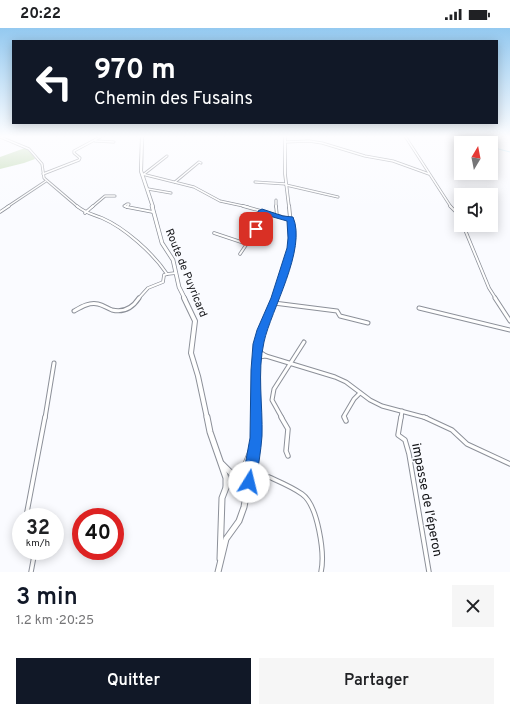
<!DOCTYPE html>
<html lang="fr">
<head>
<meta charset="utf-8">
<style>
	:root { --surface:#fff; --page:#f6f6f6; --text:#202124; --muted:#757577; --accent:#111827 }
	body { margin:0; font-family:Overpass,sans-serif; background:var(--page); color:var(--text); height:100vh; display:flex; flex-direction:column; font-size:15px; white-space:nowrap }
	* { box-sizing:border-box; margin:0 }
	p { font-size:13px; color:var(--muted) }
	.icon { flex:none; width:22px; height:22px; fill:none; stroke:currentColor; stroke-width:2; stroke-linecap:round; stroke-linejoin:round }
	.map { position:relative; height:544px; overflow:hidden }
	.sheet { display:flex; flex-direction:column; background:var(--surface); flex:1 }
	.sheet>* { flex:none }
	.top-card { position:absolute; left:12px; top:12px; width:486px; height:84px; border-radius:0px; box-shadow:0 2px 10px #0003; background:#111827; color:#fff; overflow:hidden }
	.needle { width:26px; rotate:10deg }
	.buttons { position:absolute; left:454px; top:108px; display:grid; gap:8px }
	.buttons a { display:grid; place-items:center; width:44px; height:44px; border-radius:0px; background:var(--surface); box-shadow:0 2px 10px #0003; font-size:20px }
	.speed { position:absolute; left:12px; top:480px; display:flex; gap:8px; font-size:20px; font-weight:700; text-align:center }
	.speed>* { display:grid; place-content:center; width:52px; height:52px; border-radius:50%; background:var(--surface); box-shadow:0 2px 10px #0003; line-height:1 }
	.speed small { font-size:10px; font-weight:400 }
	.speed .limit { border:6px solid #d22; background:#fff; color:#111 }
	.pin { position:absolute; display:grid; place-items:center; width:34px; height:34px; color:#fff; margin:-17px; border-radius:8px; box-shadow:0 2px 6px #0006 }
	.me { position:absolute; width:44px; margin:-22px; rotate:9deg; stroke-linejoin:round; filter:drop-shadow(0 0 3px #0008) }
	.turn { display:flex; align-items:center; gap:14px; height:84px; padding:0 16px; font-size:18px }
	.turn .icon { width:52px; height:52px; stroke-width:2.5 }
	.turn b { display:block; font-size:28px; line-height:34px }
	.round { display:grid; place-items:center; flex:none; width:42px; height:42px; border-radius:0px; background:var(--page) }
	.summary { display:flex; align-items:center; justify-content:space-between; height:68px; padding:0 16px }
	h1 { font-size:24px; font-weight:600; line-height:30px; color:var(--accent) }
	.cta { display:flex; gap:8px; margin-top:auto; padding:8px 16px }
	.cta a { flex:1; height:46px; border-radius:0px; background:var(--accent); color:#fff; font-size:16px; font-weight:600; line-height:46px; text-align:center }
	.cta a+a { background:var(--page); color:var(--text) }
	.status { display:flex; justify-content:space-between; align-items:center; height:28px; padding:0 20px; background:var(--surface); direction:ltr }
	.status svg { height:11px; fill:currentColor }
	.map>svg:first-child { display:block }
	.green { fill:#bcd7ad }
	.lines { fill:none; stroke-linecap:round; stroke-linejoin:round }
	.stream { stroke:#b7e8fc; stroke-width:1 }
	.minor-far3-casing { stroke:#8c9099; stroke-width:3 }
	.minor-far2-casing { stroke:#8c9099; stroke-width:3.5 }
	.minor-far1-casing { stroke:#8c9099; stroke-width:5 }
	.minor-casing { stroke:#8c9099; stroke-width:5.5 }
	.tertiary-far3-casing { stroke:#8c9099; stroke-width:3.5 }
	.tertiary-far2-casing { stroke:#8c9099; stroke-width:4 }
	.tertiary-far1-casing { stroke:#8c9099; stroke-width:5.5 }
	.tertiary-casing { stroke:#8c9099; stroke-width:6 }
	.secondary-far3-casing { stroke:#8c9099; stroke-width:4 }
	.secondary-far2-casing { stroke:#8c9099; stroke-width:4.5 }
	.secondary-far1-casing { stroke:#8c9099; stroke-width:6 }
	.secondary-casing { stroke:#8c9099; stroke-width:7 }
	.minor-far3 { stroke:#fff; stroke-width:1.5 }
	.minor-far2 { stroke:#fff; stroke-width:2 }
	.minor-far1 { stroke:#fff; stroke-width:3 }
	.minor { stroke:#fff; stroke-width:3.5 }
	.tertiary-far3 { stroke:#fff; stroke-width:2 }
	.tertiary-far2 { stroke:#fff; stroke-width:2.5 }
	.tertiary-far1 { stroke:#fff; stroke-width:3.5 }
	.tertiary { stroke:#fff; stroke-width:4.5 }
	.secondary-far3 { stroke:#fff; stroke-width:2.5 }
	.secondary-far2 { stroke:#fff; stroke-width:3 }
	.secondary-far1 { stroke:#fff; stroke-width:4 }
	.secondary { stroke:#fff; stroke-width:5 }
	.route { fill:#1a73e8; stroke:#114b97 }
	.labels { text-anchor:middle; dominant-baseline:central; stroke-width:3; stroke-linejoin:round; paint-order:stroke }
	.street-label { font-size:11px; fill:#121316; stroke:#fafbff }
	.near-street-label { font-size:13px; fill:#121316; stroke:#fafbff }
</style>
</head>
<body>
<div class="status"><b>20:22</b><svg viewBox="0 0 49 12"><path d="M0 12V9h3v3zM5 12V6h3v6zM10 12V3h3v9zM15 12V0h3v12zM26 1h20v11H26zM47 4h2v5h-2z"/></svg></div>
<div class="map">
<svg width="510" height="544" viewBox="0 0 510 544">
	<rect width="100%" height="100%" fill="#fafbff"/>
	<path class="green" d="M25,120L31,124L35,131L24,135L0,141V129Z"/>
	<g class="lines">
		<g class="stream">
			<path d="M462,108L463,112L477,115"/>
			<path d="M491,119L510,124"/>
		</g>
		<g class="minor-far3-casing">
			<g id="minor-far3">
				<path d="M405,108L451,179"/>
				<path d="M0,109L29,121L42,136L44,150L78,179"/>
				<path d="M95,113L114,114"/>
				<path d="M286,114L309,113L322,115L365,128L393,133L429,146"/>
				<path d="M43,146L79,132L80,130L74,125V123L102,108"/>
				<path d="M142,146L194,159L220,173L248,179"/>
				<path d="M144,146L167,128"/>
				<path d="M175,154L199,134L201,135"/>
				<path d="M255,154L286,156"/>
				<path d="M286,157L338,169"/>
				<path d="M148,161L171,165"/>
				<path d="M276,172V179"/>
				<path d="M127,176H129L127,179L124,178Z"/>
				<path d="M7,179L46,153"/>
				<path d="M92,179L105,168H115"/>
			</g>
		</g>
		<g class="minor-far2-casing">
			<g id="minor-far2">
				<path d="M77,178C85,185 92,186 102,190C125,200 153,225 167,246L176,245"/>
				<path d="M125,178L127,179"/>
				<path d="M243,178L290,191"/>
				<path d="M276,178L277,188"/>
				<path d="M450,178L456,184L461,193"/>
				<path d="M127,179L153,184"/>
				<path d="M0,184L9,178"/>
				<path d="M85,185L93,178"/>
				<path d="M463,197L489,260L496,271"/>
				<path d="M214,205L247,216"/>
				<path d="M240,226L256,202V197L262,189V184"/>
				<path d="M138,271L148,260L163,254L164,247L167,246"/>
			</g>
		</g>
		<g class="minor-far1-casing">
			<g id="minor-far1">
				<path d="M495,270L510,293"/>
				<path d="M274,275L337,283L340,288L368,295"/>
				<path d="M419,280L510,302"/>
				<path d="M74,283C81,279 89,274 98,276C103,277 107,280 112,282C124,285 133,279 139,270"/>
				<path d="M257,322L266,328L335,349L346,354L370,372L382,378L427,390"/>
				<path d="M256,332L259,329L266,328"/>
				<path d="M45,390L54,335"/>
				<path d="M282,390L272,372L274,361L304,314"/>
				<path d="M345,390L344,388L354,371L360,365"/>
				<path d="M401,390L402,383"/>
			</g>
		</g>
		<g class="minor-casing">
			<g id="minor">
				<path d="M281,389L288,401L286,423L288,428"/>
				<path d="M344,389L346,393"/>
				<path d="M401,389L398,407L405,412L409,426L429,544"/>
				<path d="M424,389L452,402L467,416L510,436"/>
				<path d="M249,454L269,449C280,454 292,459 302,466C318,477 325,526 321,544"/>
				<path d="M26,489L45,389"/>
				<path d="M31,544L34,528L33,523"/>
			</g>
		</g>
		<g class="tertiary-far3-casing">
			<path id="tertiary-far3" d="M285,108V146L289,179"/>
		</g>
		<g class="tertiary-far2-casing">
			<path id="tertiary-far2" d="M276,271L291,220L292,210L289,178"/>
		</g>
		<g class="tertiary-far1-casing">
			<path id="tertiary-far1" d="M256,390C256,366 254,340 258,316C261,300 270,285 276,270"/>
		</g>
		<g class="tertiary-casing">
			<g id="tertiary">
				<path d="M239,447L243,442L253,417"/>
				<path d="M248,457L256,410V389"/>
			</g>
		</g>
		<g class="secondary-far3-casing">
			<path id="secondary-far3" d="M142,108L141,143L153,179"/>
		</g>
		<g class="secondary-far2-casing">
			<path id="secondary-far2" d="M152,178L162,215L173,232L179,259L185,271"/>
		</g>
		<g class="secondary-far1-casing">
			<path id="secondary-far1" d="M184,270L195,293L191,325L198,348L207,390"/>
		</g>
		<g class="secondary-casing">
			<g id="secondary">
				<path d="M207,389L210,404L226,450V458"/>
				<path d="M222,436L231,445L237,448"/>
				<path d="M218,544L226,511L239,493L244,479L248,457L243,449L239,447L227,457L222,470L220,531"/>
			</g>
		</g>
		<use href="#minor-far3" class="minor-far3"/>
		<use href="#minor-far2" class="minor-far2"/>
		<use href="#minor-far1" class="minor-far1"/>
		<use href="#minor" class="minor"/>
		<use href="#tertiary-far3" class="tertiary-far3"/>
		<use href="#tertiary-far2" class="tertiary-far2"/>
		<use href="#tertiary-far1" class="tertiary-far1"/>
		<use href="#tertiary" class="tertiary"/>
		<use href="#secondary-far3" class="secondary-far3"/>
		<use href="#secondary-far2" class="secondary-far2"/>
		<use href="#secondary-far1" class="secondary-far1"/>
		<use href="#secondary" class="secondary"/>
	</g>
	<linearGradient id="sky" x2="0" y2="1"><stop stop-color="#94c9f0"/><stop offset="0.59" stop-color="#fdfdff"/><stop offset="1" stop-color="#fdfdff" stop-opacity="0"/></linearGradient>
	<rect width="510" height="184" fill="url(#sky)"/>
	<path class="route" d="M262,181L283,188L293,189C307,221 271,282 264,314C257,344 263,378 262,408C261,423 258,439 256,454L254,458L249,460L244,458L242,454L250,410L251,342L253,316L257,302L271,270L287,220L288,210L287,193L266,187L260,196L259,203H254L253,196L259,188L258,183Z"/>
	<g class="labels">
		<g class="street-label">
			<text transform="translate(186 245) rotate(68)">Route de Puyricard</text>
		</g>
		<g class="near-street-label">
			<text transform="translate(426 472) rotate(79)">impasse de l'éperon</text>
		</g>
	</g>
</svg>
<div class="buttons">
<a><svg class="needle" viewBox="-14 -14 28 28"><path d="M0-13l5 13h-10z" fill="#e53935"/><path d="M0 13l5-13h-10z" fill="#757577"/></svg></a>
<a><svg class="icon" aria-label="sound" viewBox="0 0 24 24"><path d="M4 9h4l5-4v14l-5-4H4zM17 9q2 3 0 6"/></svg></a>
</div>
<div class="speed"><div>32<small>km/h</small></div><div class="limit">40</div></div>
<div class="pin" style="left:256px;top:201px;background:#d93025"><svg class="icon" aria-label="arrive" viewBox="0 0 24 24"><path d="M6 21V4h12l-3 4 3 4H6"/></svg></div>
<svg class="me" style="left:249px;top:454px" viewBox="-20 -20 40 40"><circle r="19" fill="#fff"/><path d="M0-13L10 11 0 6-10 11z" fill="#1a73e8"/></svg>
<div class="top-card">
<div class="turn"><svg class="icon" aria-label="left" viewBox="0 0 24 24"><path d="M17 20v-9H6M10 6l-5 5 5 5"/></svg><div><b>970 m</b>Chemin des Fusains</div></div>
</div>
</div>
<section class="sheet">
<div class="summary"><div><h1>3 min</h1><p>1.2 km · 20:25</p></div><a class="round"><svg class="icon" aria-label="close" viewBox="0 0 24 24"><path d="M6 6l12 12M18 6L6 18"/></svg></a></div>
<div class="cta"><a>Quitter</a><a>Partager</a></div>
</section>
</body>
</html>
